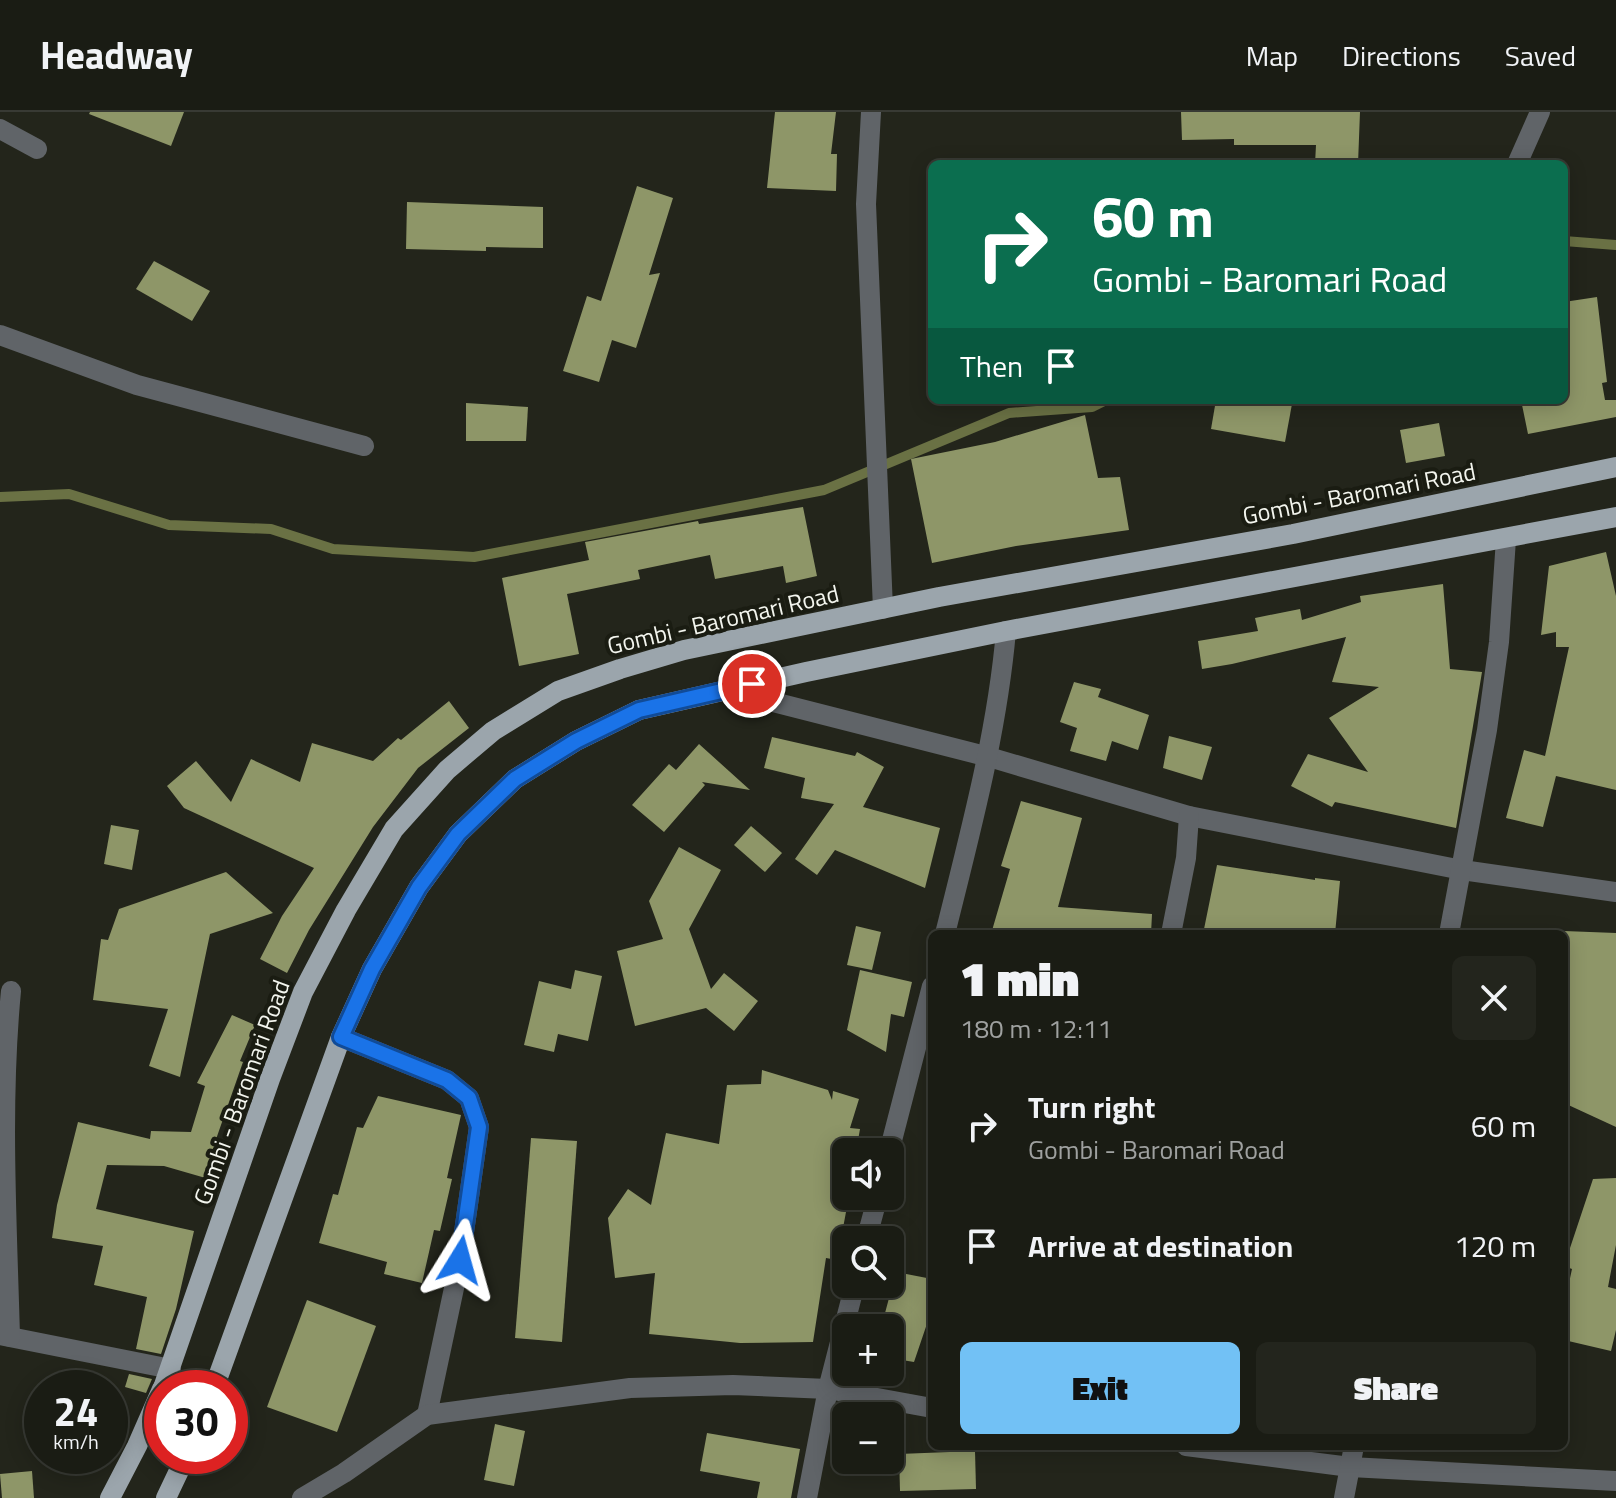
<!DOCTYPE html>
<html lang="en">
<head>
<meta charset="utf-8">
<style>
	:root { --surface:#1a1c14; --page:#23251d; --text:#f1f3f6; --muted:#9fa1a0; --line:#383a34; --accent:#72c1f5 }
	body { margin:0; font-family:"Titillium Web",sans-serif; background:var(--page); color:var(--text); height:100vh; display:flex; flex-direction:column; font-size:30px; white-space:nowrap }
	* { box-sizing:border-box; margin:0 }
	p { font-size:26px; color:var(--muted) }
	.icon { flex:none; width:44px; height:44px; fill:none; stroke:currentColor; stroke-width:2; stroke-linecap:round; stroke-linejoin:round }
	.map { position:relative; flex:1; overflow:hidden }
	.drawer { position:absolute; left:928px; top:818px; width:640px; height:520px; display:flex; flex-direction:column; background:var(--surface); border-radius:12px; box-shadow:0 4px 20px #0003,0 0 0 2px var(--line) }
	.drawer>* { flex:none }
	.guide { position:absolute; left:928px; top:48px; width:640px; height:244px; border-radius:12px; box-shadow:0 4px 20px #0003,0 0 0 2px var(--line); background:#0b6e4f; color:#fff; overflow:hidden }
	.buttons { position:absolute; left:832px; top:1026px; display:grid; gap:16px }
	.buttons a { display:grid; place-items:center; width:72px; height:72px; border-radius:12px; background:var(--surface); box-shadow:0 4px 20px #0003,0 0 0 2px var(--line); font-size:40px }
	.speed { position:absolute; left:24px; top:1258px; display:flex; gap:16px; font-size:40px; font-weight:700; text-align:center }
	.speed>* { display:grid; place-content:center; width:104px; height:104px; border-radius:50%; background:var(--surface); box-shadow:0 4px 20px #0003,0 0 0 2px var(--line); line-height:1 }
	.speed small { font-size:20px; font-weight:400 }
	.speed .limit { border:12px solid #d22; background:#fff; color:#111 }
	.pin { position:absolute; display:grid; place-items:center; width:68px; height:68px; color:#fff; margin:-34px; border:4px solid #fff; border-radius:50%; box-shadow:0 2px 8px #0007 }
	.me { position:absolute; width:88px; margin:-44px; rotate:8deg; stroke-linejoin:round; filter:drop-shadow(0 0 6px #0008) }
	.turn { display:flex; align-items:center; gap:28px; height:168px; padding:0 32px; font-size:36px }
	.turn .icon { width:104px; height:104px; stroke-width:2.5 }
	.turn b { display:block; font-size:56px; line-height:68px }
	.then { display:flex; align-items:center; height:76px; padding:0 32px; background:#0003; gap:16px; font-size:30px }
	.round { display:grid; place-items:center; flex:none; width:84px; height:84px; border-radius:12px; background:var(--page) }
	.headline { display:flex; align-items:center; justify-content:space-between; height:136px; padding:0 32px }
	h1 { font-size:48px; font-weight:800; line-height:60px }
	.cta { display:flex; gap:16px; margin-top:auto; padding:16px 32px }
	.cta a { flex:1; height:92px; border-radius:12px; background:var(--accent); color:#111; font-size:32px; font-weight:800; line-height:92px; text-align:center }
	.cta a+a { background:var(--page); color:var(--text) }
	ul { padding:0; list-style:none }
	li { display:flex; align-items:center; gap:24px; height:120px; padding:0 32px }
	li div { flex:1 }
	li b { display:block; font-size:30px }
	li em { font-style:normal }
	header { display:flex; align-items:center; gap:48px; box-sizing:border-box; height:112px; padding:0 40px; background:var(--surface); border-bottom:2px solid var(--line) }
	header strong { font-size:38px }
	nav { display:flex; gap:44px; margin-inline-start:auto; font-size:28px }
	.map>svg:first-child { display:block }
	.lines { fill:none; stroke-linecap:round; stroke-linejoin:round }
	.stream { stroke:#6a7144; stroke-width:10 }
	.building { fill:#8e9668 }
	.street { stroke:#606468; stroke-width:20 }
	.primary { stroke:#9ba5ac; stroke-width:20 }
	.route-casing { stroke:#114b97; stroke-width:20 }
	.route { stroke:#1a73e8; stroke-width:14 }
	.labels { text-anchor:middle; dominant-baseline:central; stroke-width:8; stroke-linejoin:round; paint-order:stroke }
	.street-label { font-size:24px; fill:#f3f5ee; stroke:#1a1c12 }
</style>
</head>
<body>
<header>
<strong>Headway</strong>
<nav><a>Map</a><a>Directions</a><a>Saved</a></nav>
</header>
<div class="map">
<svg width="1616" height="1386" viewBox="0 0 1616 1386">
	<rect width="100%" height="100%" fill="#23251b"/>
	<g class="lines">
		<g class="stream">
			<path d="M1564,129L1616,133"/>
			<path d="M0,385L69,382L169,413L271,417L333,437L474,445L824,378L1009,301L1092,295L1106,288"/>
		</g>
	</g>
	<g class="building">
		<path d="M90,0H184L171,34L89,2Z"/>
		<path d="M775,0H836L831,42H837L836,79L767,76Z"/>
		<path d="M1181,0H1360L1358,52H1315L1316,33H1234V27L1182,28Z"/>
		<path d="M637,74L673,86L649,163L660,161L636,236L612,228L599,270L563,259L587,184L601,189Z"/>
		<path d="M407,90L543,95V136L486,135V139L406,137Z"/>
		<path d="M154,149L210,179L192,209L136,177Z"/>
		<path d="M1597,185L1607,270L1602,271L1605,288H1616V305L1528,322L1521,288H1564V224L1568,222L1564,190Z"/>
		<path d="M1216,288H1270L1292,292L1285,330L1211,317Z"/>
		<path d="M466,291L528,295L526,329H466Z"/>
		<path d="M1085,303L1098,366L1120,365L1129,418L1016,434L932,451L911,347L995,330Z"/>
		<path d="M1439,311L1445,344L1406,351L1400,318Z"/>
		<path d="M803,395L817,464L786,471L783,454L715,467L710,443L638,458L640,467L567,482L579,542L519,554L502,466L589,448L585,430L698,409L699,412Z"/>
		<path d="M1606,440L1616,484V678L1556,664L1543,715L1506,706L1524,638L1545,644L1569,535H1556V520L1541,523L1549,454Z"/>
		<path d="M1443,472L1450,557L1482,560L1456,716L1335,690L1332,695L1291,674L1308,642L1368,660L1329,606L1379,575L1332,570L1346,525L1232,552L1202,557L1198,529L1258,519L1255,506L1300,497L1302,508L1361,490L1360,484Z"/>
		<path d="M1074,570L1101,577L1098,585L1149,603L1138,638L1112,629L1106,649L1070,639L1077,616L1060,610Z"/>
		<path d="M449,589L469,616L418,656L373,715L309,818L287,861L260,847L282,804L314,756L184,696L167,674L196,649L231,690L251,647L300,670L312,631L373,649L398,626L401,628Z"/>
		<path d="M1169,624L1212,635L1202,668L1163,656Z"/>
		<path d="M772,625L855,644L857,640L884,655L863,695L940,716L925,776L835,738L817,763L795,747L834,692L801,686L805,666L764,656Z"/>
		<path d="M699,632L750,678L702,670L705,673L664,720L632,693L669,652L676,658Z"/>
		<path d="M1021,689L1082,706L1058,795L1152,802L1151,822H991L1010,757L1001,754Z"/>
		<path d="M111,713L139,718L132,758L104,752Z"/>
		<path d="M751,714L782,741L765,760L734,733Z"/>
		<path d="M679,735L721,758L689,817L711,877L724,861L758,889L734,919L706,896L635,914L617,839L663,827L649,789Z"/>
		<path d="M1217,753L1315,768V766L1340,769L1335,822H1203Z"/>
		<path d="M226,760L273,801L210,822L180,965L149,954L168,897L93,888L101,827L108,828L119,797Z"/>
		<path d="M856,814L881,820L872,858L847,853Z"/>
		<path d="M1564,819L1616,821V1015L1564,991Z"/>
		<path d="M575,858L602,864L588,929L558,922L554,940L524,933L539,869L571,877Z"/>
		<path d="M860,858L912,870L904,905L891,902L886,940L847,918Z"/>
		<path d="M232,903L255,913L240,949L243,950L214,1033L218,1034L215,1043L220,1044L218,1056H212L209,1067L164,1054L107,1053L96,1097L194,1119L176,1197L161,1242L136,1237L147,1185L94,1173L103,1134L52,1126L57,1093L78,1010L150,1027L151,1019L191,1020L205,974L197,971Z"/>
		<path d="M762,958L828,978L832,988L833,979L859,987L850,1016L860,1017L856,1040H846V1084H849L837,1148L826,1146L813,1230L740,1231L649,1222L655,1161L615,1166L608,1106L628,1077L651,1093L666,1021L719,1032L727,973L761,972Z"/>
		<path d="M378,984L461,1003L447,1066L452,1067L440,1119L434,1118L422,1171L384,1162L387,1150L319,1131L333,1082L338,1083L357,1015L363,1016Z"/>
		<path d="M531,1026L577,1029L562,1230L515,1226Z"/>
		<path d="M1616,1066V1133L1608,1175L1616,1177V1218L1611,1239L1564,1228V1194L1572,1157L1564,1154L1593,1067Z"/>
		<path d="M896,1160L932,1167V1197L914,1250L890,1246V1216H881Z"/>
		<path d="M307,1188L376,1214L337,1320L267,1295Z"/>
		<path d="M129,1262L152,1267L146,1281L125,1275Z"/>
		<path d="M495,1312L525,1319L514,1374L484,1368Z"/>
		<path d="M707,1321L800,1337L791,1386H757L760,1370L700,1359Z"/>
		<path d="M975,1339L976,1377L900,1379L899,1342Z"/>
		<path d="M32,1359L34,1386H2L0,1362Z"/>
	</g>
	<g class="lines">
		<g class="street">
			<path d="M871,0L866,92L883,497"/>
			<path d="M0,17L37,37"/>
			<path d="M1517,52L1540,0"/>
			<path d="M0,223L137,273L364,334"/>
			<path d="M726,578L989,645L1189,704L1462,758L1616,780"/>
			<path d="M945,822C970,721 997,622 1006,519"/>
			<path d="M1171,822L1186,746L1189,704"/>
			<path d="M1449,822L1487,618L1499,530L1506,427"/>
			<path d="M341,925L447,968L469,986L479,1015L460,1148L427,1303"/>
			<path d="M889,1040L932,874"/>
			<path d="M866,1128L878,1084"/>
			<path d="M0,1223L171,1257"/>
			<path d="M10,1225C7,1110 0,994 11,879"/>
			<path d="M1186,1334L1350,1355L1616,1369"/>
			<path d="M302,1386L344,1361L427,1303L630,1276L733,1273L828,1277L932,1296"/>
			<path d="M807,1386L828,1277L855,1172"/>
			<path d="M1344,1386L1354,1334"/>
		</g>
		<g class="primary">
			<path d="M163,1276L270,967L303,880L346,798L394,717L447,658L493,619L558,579L620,557L684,538L939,485L1293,422L1616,355"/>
			<path d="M214,1276L341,925L372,857L419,775L458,722L515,667L576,629L639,598L806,560L1006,519L1616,405"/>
			<path d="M110,1386L137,1334L162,1277"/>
			<path d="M166,1386L186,1344"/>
		</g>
	</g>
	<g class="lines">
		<g class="route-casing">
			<path id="route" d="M460,1148L479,1015L469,986L447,968L341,925L372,857L419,775L458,722L515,667L576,629L639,598L752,572"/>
		</g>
		<use href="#route" class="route"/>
	</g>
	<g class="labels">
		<g class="street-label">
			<text transform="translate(1359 381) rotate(-11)">Gombi - Baromari Road</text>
			<text transform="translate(723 507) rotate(-13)">Gombi - Baromari Road</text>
			<text transform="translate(241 980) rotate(-70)">Gombi - Baromari Road</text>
		</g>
	</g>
</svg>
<div class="buttons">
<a><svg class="icon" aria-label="sound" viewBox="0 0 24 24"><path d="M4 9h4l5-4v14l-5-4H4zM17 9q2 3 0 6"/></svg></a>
<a><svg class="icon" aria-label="search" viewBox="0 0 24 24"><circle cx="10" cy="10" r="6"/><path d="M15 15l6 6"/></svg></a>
<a>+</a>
<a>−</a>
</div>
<div class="speed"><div>24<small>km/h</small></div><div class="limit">30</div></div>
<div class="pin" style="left:752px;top:572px;background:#d93025"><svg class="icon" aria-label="arrive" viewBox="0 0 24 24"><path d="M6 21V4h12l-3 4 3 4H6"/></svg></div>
<svg class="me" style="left:460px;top:1148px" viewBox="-20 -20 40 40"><path d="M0-17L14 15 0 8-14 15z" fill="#1a73e8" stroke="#fff" stroke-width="4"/></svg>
<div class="guide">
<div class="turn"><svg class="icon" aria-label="right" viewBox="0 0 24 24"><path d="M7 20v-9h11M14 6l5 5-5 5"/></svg><div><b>60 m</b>Gombi - Baromari Road</div></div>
<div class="then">Then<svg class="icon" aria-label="arrive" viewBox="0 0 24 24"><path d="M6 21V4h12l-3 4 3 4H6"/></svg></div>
</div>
<section class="drawer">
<div class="headline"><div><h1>1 min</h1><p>180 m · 12:11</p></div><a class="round"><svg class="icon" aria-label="close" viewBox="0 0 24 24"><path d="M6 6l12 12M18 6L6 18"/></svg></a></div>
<ul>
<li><svg class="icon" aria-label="right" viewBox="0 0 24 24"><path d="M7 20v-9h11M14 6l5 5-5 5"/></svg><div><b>Turn right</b><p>Gombi - Baromari Road</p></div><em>60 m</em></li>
<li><svg class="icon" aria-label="arrive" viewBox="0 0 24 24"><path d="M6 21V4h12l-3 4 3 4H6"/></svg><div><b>Arrive at destination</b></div><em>120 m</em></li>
</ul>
<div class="cta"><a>Exit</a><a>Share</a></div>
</section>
</div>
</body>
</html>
